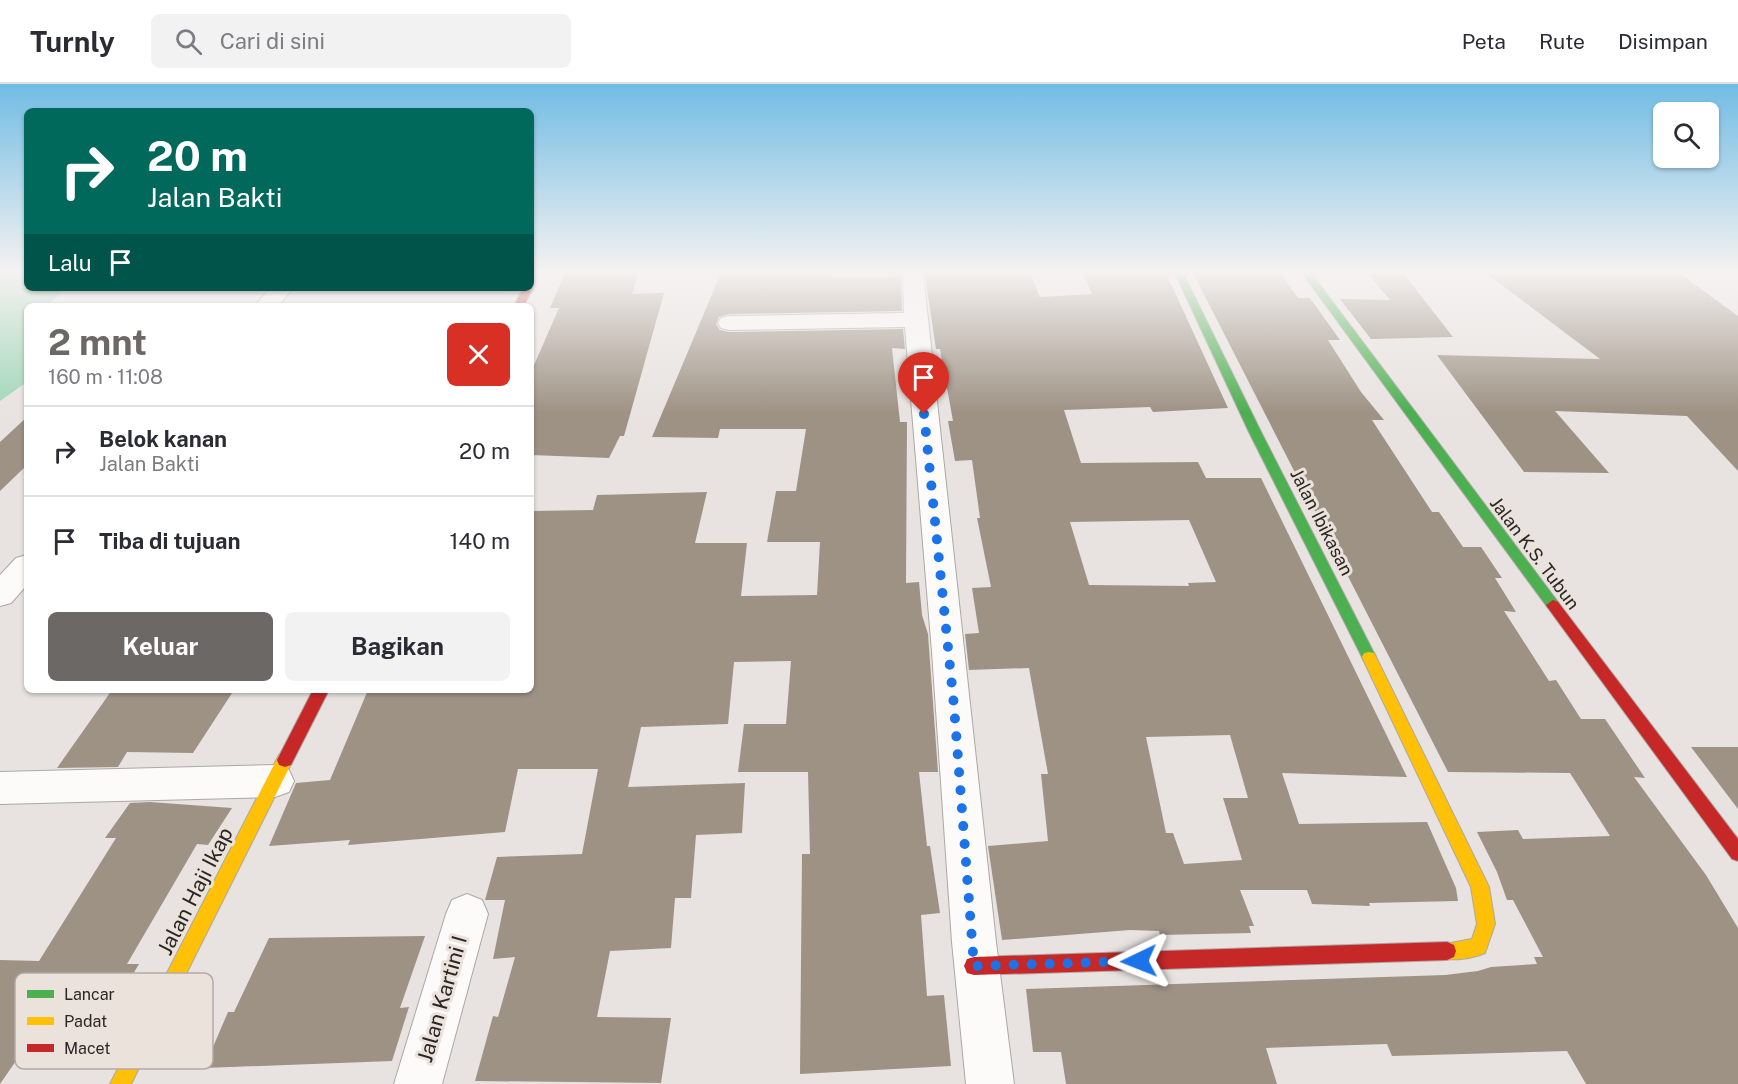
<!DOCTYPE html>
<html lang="id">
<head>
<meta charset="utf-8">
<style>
	:root { --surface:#fff; --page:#f2f2f3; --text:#2b2b33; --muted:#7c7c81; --line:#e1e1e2; --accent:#6c6866 }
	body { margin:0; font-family:"Public Sans",sans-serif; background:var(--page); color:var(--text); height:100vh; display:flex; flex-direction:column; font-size:22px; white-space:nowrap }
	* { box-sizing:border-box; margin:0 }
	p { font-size:20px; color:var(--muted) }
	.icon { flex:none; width:33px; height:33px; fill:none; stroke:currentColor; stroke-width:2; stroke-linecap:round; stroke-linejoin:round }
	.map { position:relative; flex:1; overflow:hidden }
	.details { position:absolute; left:24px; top:219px; width:510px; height:390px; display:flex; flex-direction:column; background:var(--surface); border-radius:9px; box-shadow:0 2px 4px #0004 }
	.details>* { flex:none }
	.top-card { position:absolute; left:24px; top:24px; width:510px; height:183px; border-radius:9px; box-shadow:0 2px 4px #0004; background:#00695c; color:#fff; overflow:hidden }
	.controls { position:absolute; left:1653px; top:18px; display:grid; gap:12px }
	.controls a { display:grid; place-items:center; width:66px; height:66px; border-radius:9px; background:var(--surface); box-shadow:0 2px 4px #0004; font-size:30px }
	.pin { position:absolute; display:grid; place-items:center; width:51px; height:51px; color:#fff; margin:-62px -26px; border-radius:50% 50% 50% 0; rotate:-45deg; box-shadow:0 0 6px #0007 }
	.pin .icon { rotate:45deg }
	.me { position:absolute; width:66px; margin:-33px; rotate:268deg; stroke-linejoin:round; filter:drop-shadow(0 0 4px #0008) }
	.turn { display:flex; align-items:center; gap:21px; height:126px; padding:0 24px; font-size:27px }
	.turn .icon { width:78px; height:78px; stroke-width:2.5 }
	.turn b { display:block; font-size:42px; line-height:51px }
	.then { display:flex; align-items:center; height:57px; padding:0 24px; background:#0003; gap:12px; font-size:22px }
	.round { display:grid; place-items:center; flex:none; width:63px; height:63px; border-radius:9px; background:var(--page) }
	.summary { display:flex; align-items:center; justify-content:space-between; height:102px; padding:0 24px }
	h1 { font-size:36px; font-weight:700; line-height:45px; color:var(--accent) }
	.action { display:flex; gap:12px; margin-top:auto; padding:12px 24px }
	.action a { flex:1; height:69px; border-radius:9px; background:var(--accent); color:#fff; font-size:24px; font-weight:700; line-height:69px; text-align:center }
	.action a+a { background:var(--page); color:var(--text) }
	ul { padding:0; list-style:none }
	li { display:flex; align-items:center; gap:18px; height:90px; padding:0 24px; border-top:2px solid var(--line) }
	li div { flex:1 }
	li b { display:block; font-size:22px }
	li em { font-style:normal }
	header { display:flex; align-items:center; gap:36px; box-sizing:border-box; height:84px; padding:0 30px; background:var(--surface); border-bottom:2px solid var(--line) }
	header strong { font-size:28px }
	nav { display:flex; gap:33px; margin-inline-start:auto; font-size:21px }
	.search { width:420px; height:54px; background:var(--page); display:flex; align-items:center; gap:15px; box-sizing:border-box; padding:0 21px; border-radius:9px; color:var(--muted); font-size:22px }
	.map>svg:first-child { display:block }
	.green { fill:#a0d6b8 }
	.building { fill:#9e9284; fill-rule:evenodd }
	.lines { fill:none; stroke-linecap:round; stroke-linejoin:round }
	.street-casing { stroke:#aca8a5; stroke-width:2 }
	.fast-casing { stroke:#aca8a5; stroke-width:2 }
	.slow-casing { stroke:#aca8a5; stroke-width:2 }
	.jam-casing { stroke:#aca8a5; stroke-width:2 }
	.street { fill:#fcfbfa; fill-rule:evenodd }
	.fast { fill:#4caf50; fill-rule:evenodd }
	.slow { fill:#ffc107; fill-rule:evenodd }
	.jam { fill:#c62828; fill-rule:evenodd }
	.route { stroke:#1a73e8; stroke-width:10; stroke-dasharray:0 18 }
	.labels { text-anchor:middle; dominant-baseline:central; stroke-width:6; stroke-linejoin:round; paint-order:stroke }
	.street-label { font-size:18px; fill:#292624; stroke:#ebe2dc }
	.near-street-label { font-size:21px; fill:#292624; stroke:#ebe2dc }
	.key { fill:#ebe2dc; stroke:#b1aaa5; stroke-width:1.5 }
	.key-label { font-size:16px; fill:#292624 }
</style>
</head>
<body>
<header>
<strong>Turnly</strong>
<div class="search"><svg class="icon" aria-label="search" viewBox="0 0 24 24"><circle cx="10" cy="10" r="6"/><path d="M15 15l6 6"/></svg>Cari di sini</div>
<nav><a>Peta</a><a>Rute</a><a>Disimpan</a></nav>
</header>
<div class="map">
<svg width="1738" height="1000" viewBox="0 0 1738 1000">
	<rect width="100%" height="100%" fill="#e8e3e0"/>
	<path class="green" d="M0,189H27V204H69L45,222H27V298L0,317Z"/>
	<g class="building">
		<path d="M565,189H639L632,210L664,209L624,352H620L609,374L531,371V288L559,224H550Z"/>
		<path d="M721,189H833L832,193L901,192L902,227L729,230L719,233L716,240L720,246L729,248L903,245L905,265L892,264L900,338H907L906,499L919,498L922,531L928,550L938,688H919L927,762H930L940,829L921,831L927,912L944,911L951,982L800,990L802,770H810L808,688H738L744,640H786L791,577L734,578L728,640L641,643L628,703L745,699L742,749L696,751L691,814H675L671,864L610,867L597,933L671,934L661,999L475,997L493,932L498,933L515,873L493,875L505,816H485L497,773L582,770L598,685H518L505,748L348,761L350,756L269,762L296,699L330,696L368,606H531V427L593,426L597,411L707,408L695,459H747L741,512L817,511L820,458H767L776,407H796L806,345H720L718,354L652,353Z"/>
		<path d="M1166,189L1228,324L1153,328L1150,323L1064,326L1081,379L1198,378L1206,394H1261L1407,693L1282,689L1299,740L1427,738L1456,804L1458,817L1369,819L1370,822L1312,820L1307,806H1240L1254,842H1249L1251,849L1160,851L1159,847L1130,846L1002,856L988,762L1048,757L1041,690H1048L1029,584L969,586L965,550L979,549L972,504L991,503L977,434H980L972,376L955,377L948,337H953L940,265H936L925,191H1031L1040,213L1092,210L1083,190ZM1189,436L1216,498L1188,499L1189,502L1089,501L1070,438ZM1230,651L1248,714H1223L1242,776L1184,780L1173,749H1166L1146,653Z"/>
		<path d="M1193,189H1280L1298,214H1310L1340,256H1328L1361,308L1384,336H1372L1432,428H1439L1463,463H1481L1502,494H1495L1516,528L1504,527L1549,597L1556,596L1581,635H1605L1645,694L1634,693L1706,791L1738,844V1000H1586L1567,967L1392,972L1387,960L1266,964L1277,1000H1066L1061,968H1033L1026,905L1445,891L1478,887L1491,883L1537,880L1534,873H1543L1513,816H1507L1497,788L1477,748L1518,746L1523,755L1610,752L1570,689L1448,688Z"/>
		<path d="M1367,189H1403L1453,253L1371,255L1340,215L1390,216Z"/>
		<path d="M1486,189H1679L1738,232V387L1687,332L1555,327L1609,389L1524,388L1437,271L1600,275Z"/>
		<path d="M27,333V381L0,407V358Z"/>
		<path d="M112,606H234L193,669L127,668L118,683L57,684Z"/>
		<path d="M1691,663H1738V725Z"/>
		<path d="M150,718L232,724L208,761L197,760L127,880H139L117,917L58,916L0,1000V876L39,877L116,754H105L130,719Z"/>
		<path d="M425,852L400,924L409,923L392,977L204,984L228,928H234L269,854Z"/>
	</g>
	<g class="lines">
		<g class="street-casing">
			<g id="street">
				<path d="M903,189H923L996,858L1014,1000H966L952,858L932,568L905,243L729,246L721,244L718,239L721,234L729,232L904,229Z"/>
				<path d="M270,204H293L278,222H255Z"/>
				<path d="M27,471V501L11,519L0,522V491L16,474Z"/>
				<path d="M275,681L289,686L294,697L289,708L275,713L0,720V688Z"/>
				<path d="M467,810L482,816L488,830L442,1000H394L446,830L452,816Z"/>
			</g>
		</g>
		<g class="fast-casing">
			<g id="fast">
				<path d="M1175,189H1183L1261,348L1376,573L1374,577H1364L1362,573L1249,348Z"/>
				<path d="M1302,189H1311L1558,518L1560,521L1558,524H1548Z"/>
			</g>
		</g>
		<g class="slow-casing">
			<g id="slow">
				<path d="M1369,568L1374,569L1376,573L1489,803L1495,840L1485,869C1473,874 1452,878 1440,873L1438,867L1440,861L1472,855L1477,840L1471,803L1362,573L1364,569Z"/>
				<path d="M285,669L291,671L293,676L131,1000H110L279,671Z"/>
			</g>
		</g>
		<g class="jam-casing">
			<g id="jam">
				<path d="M531,202L533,204L524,222H514L523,204H531Z"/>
				<path d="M1553,516L1558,518L1738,755V777L1732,775L1548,524L1546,521Z"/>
				<path d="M313,606H329L291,681L285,683L279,681L277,676Z"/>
				<path d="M1447,858L1454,861L1456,867L1454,873L1447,876L974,891L967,889L964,882L967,875L974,873Z"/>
			</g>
		</g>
		<use href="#street" class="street"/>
		<use href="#fast" class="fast"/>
		<use href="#slow" class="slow"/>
		<use href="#jam" class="jam"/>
	</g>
	<linearGradient id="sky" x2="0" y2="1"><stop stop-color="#71bce4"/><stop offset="0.57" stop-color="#f5f2f1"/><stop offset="1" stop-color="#f5f2f1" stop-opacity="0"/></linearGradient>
	<rect width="1738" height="329" fill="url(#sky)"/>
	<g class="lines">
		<path class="route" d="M924,330L954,622L974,882L1139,877"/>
	</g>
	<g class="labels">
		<g class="street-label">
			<text transform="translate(1322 438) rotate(63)">Jalan Ibikasan</text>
			<text transform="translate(1535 469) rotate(53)">Jalan K.S. Tubun</text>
		</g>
		<g class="near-street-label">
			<text transform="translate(195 807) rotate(-63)">Jalan Haji Ikap</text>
			<text transform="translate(442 915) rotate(-74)">Jalan Kartini I</text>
		</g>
	</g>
	<rect x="15" y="889" width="198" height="96" rx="9" class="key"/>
	<rect x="27" y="906" width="27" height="8" fill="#4caf50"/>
	<rect x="27" y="933" width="27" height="8" fill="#ffc107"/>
	<rect x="27" y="960" width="27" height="8" fill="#c62828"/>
	<g class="key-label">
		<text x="64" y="916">Lancar</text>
		<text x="64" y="943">Padat</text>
		<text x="64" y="970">Macet</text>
	</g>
</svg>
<div class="controls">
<a><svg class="icon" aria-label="search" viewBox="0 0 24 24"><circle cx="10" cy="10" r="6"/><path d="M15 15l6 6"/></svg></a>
</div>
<div class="pin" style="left:924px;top:330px;background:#d93025"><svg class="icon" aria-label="arrive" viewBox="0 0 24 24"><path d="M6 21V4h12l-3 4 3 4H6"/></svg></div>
<svg class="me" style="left:1139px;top:877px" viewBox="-20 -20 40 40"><path d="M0-17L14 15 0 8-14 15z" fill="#1a73e8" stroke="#fff" stroke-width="4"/></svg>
<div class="top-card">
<div class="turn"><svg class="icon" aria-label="right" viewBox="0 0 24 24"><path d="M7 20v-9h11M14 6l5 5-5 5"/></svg><div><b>20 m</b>Jalan Bakti</div></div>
<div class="then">Lalu<svg class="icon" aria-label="arrive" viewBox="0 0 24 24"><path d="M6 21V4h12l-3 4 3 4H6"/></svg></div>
</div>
<section class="details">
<div class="summary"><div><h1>2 mnt</h1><p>160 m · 11:08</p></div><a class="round" style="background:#d93025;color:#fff"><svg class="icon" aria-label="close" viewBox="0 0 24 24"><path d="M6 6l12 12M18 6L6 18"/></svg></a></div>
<ul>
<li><svg class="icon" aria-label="right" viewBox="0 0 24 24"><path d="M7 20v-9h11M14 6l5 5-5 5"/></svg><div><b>Belok kanan</b><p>Jalan Bakti</p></div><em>20 m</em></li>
<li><svg class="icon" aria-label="arrive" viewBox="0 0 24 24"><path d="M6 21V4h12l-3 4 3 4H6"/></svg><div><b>Tiba di tujuan</b></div><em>140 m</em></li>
</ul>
<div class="action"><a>Keluar</a><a>Bagikan</a></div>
</section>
</div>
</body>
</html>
